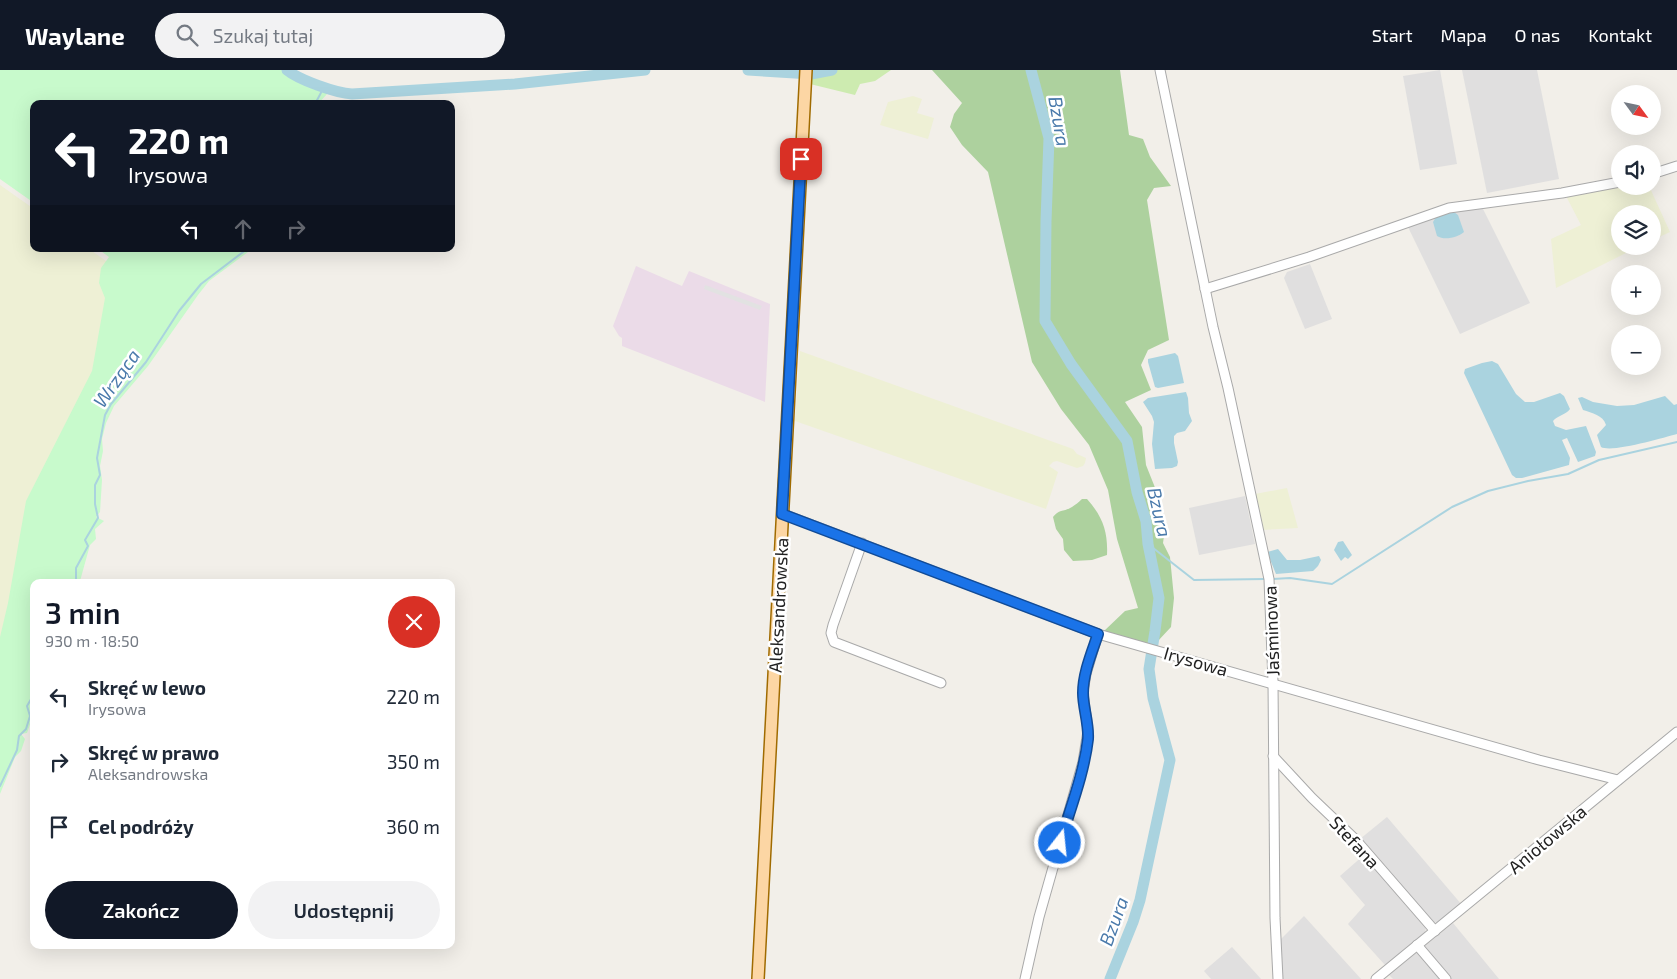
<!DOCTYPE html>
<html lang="pl">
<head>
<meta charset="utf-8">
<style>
	:root { --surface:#fff; --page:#f2f2f3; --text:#1f2937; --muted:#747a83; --accent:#111827 }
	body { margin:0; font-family:"Exo 2",sans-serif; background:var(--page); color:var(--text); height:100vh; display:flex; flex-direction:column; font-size:19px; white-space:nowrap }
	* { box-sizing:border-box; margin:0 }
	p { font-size:16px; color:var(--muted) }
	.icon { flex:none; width:28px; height:28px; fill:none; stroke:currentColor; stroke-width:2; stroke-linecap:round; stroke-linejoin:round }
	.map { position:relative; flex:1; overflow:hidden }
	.drawer { position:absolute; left:30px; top:509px; width:425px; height:370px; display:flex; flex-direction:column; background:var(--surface); border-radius:10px; box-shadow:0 5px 20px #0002 }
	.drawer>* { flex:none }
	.banner { position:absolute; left:30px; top:30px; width:425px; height:152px; border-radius:10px; box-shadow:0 5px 20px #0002; background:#111827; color:#fff; overflow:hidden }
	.needle { width:32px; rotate:123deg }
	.fabs { position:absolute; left:1611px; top:15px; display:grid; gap:10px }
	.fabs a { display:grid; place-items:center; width:50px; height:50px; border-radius:50%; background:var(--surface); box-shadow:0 5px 20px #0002; font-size:25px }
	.pin { position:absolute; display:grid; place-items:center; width:42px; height:42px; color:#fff; margin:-21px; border-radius:10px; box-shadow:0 2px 8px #0006 }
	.me { position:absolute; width:55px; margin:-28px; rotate:16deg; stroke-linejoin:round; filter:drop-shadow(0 0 4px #0008) }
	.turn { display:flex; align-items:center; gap:18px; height:105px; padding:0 15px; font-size:22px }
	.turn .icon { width:65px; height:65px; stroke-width:2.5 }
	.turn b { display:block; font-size:35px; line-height:42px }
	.lanes { display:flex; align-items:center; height:48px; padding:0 15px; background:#0003; justify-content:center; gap:25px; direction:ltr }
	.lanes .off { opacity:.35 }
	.round { display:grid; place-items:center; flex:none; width:52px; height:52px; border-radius:26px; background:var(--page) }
	.summary { display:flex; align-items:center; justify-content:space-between; height:85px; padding:0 15px }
	h1 { font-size:30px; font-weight:600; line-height:38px; color:var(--accent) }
	.primary-button { display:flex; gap:10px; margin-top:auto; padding:10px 15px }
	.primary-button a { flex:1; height:58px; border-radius:30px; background:var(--accent); color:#fff; font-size:20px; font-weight:600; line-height:58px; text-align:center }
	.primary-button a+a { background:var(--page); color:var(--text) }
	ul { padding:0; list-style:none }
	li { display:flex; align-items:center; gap:15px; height:65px; padding:0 15px }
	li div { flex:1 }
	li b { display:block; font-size:19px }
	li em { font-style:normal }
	header { display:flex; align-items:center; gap:30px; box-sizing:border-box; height:70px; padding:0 25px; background:var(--accent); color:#fff }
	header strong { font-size:24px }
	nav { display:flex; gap:28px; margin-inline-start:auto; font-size:18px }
	.search { width:350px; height:45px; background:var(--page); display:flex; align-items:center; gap:12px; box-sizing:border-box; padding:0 18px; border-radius:28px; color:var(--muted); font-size:19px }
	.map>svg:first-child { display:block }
	.residential { fill:#e0dfdf }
	.industrial { fill:#ebdbe8 }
	.farmland { fill:#eef0d5 }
	.grass { fill:#cdebb0 }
	.forest { fill:#add19e }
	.park { fill:#c8facc }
	.parking { fill:#e2e2e2 }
	.water { fill:#aad3df }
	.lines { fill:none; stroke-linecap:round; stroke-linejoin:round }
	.stream { stroke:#aad3df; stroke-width:2 }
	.river { stroke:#aad3df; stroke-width:11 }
	.minor-casing { stroke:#a9a9a9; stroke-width:11 }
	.major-casing { stroke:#a06b00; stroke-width:14 }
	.minor { stroke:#fff; stroke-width:9 }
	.major { stroke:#fcd6a4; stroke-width:11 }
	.route-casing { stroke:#114b97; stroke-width:12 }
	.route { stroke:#1a73e8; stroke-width:9 }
	.labels { text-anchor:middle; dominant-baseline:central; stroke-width:5; stroke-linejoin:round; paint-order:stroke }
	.street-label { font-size:18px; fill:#222; stroke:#fff }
	.water-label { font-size:19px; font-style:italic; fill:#4a7aab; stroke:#fff }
</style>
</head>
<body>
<header>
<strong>Waylane</strong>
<div class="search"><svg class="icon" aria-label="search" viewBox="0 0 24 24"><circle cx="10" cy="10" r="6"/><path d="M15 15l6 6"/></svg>Szukaj tutaj</div>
<nav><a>Start</a><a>Mapa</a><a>O nas</a><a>Kontakt</a></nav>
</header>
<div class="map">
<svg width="1677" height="909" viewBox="0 0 1677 909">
	<rect width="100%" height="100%" fill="#f2efe9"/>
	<g class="residential">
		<path d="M1440,0L1457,94L1420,100L1403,6Z"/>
		<path d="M1462,0H1537L1559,109L1487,123Z"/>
		<path d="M1482,137L1530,233L1460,264L1407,155L1453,141Z"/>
		<path d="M1310,194L1332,249L1305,259L1284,208L1287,202Z"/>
		<path d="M1245,426L1255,474L1199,485L1189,438Z"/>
		<path d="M1387,747L1462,835L1439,853L1432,852L1360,769Z"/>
		<path d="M1364,785L1426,857L1425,863L1385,895L1348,854L1365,835L1340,806Z"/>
		<path d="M1304,846L1361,909H1282L1281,869Z"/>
		<path d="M1453,853L1499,909H1393L1389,905Z"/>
		<path d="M1232,877L1261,909H1211L1204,901Z"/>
	</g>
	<path class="industrial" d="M636,196L682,216L689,201L770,234L765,332L622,276V268L619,266L613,256Z"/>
	<g class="farmland">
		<path d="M913,26L922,29L917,43L934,48L928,69L880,55L888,32Z"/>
		<path d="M0,115L34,139V179H89L106,191L116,210L42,492L0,598Z"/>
		<path d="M1620,116H1649L1670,162L1653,170L1652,144H1620V176H1640L1556,218L1551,169L1581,155L1566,126Z"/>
		<path d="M800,281L1073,379L1077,384L1086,388L1085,393L1083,396L1077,398L1057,391L1053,392L1049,396L1058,402L1046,439L795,351Z"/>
		<path d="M1287,418L1298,458L1261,460L1255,424Z"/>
	</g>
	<path class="grass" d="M811,0H891L875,11L860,14L855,25L810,14Z"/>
	<g class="forest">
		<path d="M932,0H1120L1129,65L1143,69L1150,87L1171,116L1154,118L1147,130L1169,270L1148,280L1141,295L1151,320L1125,332L1142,357L1146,395L1158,425V445L1164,466L1163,473L1170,487L1174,528L1171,557L1157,572L1147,575L1104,561L1125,541L1138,538L1117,469L1108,420L1089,375L1061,339L1032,292L988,102L962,75L950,57L954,44L962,33Z"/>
		<path d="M1082,429H1087C1103,447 1108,462 1107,485L1092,490L1073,491L1064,480L1063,469L1056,459L1053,447C1059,439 1064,442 1072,437C1075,435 1079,432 1082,429Z"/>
	</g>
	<g class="park">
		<path d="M0,0H293L309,8L325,14L327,24L318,34H34V133L0,109Z"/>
		<path d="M98,179H252L209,211L198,225L148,296L114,336L106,353L102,369L103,381L100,396L102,410L100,442L96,447L104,451L95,459L96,469L90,475L80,511L79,512H34V643L27,663L21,664L25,669L21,681L15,687L0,724V567L8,533L26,431L92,301L105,228L99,213L101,198L109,187Z"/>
	</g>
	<path class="parking" d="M705,215L762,236L760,240L704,219Z"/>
	<g class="water">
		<path d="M1454,142L1458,145L1464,162C1458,167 1445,171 1437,166L1433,152L1436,147Z"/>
		<path d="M1175,283L1178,286L1184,313L1158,318L1155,317L1148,292V289Z"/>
		<path d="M1492,291L1498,294L1516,324L1525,332H1534L1560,323L1564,326L1570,339C1566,345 1558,345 1553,351L1555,356L1566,360L1586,356L1596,382L1595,386L1578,392L1567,368L1562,370L1570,388L1569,395L1522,408H1516L1512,405L1464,303L1465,299L1482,293Z"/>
		<path d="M1186,322L1188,328L1189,343L1192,351L1185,361L1177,363L1174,366V373L1178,392L1177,396L1172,398L1155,399L1152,374L1154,352L1152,346L1143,332L1148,328Z"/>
		<path d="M1665,326L1674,335L1677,334V364C1662,368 1612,383 1601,377L1597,365L1606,355C1603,345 1592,343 1583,340L1578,328L1582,327L1593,332L1617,336L1634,335Z"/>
		<path d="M1343,471L1352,485L1348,489L1345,487L1341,491L1334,480L1338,472Z"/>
		<path d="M1278,479L1287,490H1300L1319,486L1321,490L1318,496L1313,501L1276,504L1267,482Z"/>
	</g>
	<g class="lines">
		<g class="stream">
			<path d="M315,34L324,17"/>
			<path d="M1148,474L1194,510L1265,509"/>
			<path d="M1273,509L1290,508L1332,514L1452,437L1488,421L1528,411L1568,404L1599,390L1677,372"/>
			<path d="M76,512V498L88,476L85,470L98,448L95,434V415L100,405L97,388L105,345L111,334L146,292L179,241L201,214L247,179"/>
			<path d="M0,716L17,680L19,666L26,659L30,646L27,636L34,624"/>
		</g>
		<g class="river">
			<path d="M287,0C299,10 336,23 352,24L515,14L645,0"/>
			<path d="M748,0L811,4L832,0"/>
			<path d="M1031,0L1049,68L1046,151L1045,251L1071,294L1127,371L1137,422L1146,451L1148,474L1159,528L1155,561L1149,599L1153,628L1170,690L1140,830L1133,852L1110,909"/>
		</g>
		<g class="minor-casing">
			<g id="minor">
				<path d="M1160,0L1213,257L1228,318L1269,509L1273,612L1275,848L1278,909"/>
				<path d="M1652,104L1677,96"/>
				<path d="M1205,219L1309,187L1449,138L1562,123L1620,112"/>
				<path d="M783,444L1098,564L1539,690L1618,710"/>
				<path d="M862,473L833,555L831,563L834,572L941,613"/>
				<path d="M1273,686L1312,728L1356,770L1435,861"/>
				<path d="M1417,875L1446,909"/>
				<path d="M1025,909L1039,847L1083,692L1088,661L1083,622L1086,604L1098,564"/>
				<path d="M1376,909L1677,662"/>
			</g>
		</g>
		<g class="major-casing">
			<path id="major" d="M758,909L806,0"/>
		</g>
		<use href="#minor" class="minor"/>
		<use href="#major" class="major"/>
	</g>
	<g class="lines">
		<g class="route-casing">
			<path id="route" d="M801,89L782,444L1098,564C1092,582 1083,603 1083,623C1083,638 1089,653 1088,669C1084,704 1070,739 1060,773"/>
		</g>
		<use href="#route" class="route"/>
	</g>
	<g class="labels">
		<g class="street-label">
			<text transform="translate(778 535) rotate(-87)">Aleksandrowska</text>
			<text transform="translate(1271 561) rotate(-92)">Jaśminowa</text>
			<text transform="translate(1196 591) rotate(16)">Irysowa</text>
			<text transform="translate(1547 769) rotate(-40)">Aniołowska</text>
			<text transform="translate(1355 772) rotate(47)">Stefana</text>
		</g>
		<g class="water-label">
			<text transform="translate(1060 51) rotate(80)">Bzura</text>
			<text transform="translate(116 308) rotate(-55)">Wrząca</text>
			<text transform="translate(1160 442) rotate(77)">Bzura</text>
			<text transform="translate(1113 851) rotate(-70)">Bzura</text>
		</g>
	</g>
</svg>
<div class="fabs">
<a><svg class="needle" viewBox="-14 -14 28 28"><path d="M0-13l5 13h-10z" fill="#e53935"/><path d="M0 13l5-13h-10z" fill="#747a83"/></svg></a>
<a><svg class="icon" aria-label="sound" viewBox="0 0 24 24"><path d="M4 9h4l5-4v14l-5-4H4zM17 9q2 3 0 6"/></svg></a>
<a><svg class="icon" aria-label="layers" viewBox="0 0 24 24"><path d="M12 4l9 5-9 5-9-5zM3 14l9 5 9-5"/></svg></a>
<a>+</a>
<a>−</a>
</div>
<div class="pin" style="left:801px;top:89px;background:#d93025"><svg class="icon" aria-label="arrive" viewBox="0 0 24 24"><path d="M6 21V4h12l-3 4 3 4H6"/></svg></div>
<svg class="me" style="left:1060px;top:773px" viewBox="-20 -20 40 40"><circle r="17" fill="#1a73e8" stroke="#fff" stroke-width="3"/><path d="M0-11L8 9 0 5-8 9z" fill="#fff"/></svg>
<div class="banner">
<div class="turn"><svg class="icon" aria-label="left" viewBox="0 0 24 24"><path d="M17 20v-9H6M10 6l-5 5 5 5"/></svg><div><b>220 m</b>Irysowa</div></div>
<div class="lanes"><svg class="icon" aria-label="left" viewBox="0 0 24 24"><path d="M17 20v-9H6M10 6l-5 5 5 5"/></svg><svg class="icon off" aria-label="ahead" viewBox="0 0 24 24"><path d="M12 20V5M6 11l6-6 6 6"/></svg><svg class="icon off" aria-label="right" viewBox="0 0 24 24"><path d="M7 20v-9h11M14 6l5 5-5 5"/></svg></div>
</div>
<section class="drawer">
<div class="summary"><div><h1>3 min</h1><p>930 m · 18:50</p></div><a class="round" style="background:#d93025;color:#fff"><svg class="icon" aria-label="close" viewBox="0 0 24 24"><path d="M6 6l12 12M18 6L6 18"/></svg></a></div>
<ul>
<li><svg class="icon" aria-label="left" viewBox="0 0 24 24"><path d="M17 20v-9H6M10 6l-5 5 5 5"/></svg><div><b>Skręć w lewo</b><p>Irysowa</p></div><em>220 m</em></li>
<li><svg class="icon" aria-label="right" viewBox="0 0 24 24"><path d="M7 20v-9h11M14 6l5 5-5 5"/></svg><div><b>Skręć w prawo</b><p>Aleksandrowska</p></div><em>350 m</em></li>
<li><svg class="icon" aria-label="arrive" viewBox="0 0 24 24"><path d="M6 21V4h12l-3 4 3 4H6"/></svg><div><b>Cel podróży</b></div><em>360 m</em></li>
</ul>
<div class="primary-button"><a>Zakończ</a><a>Udostępnij</a></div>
</section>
</div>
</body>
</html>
